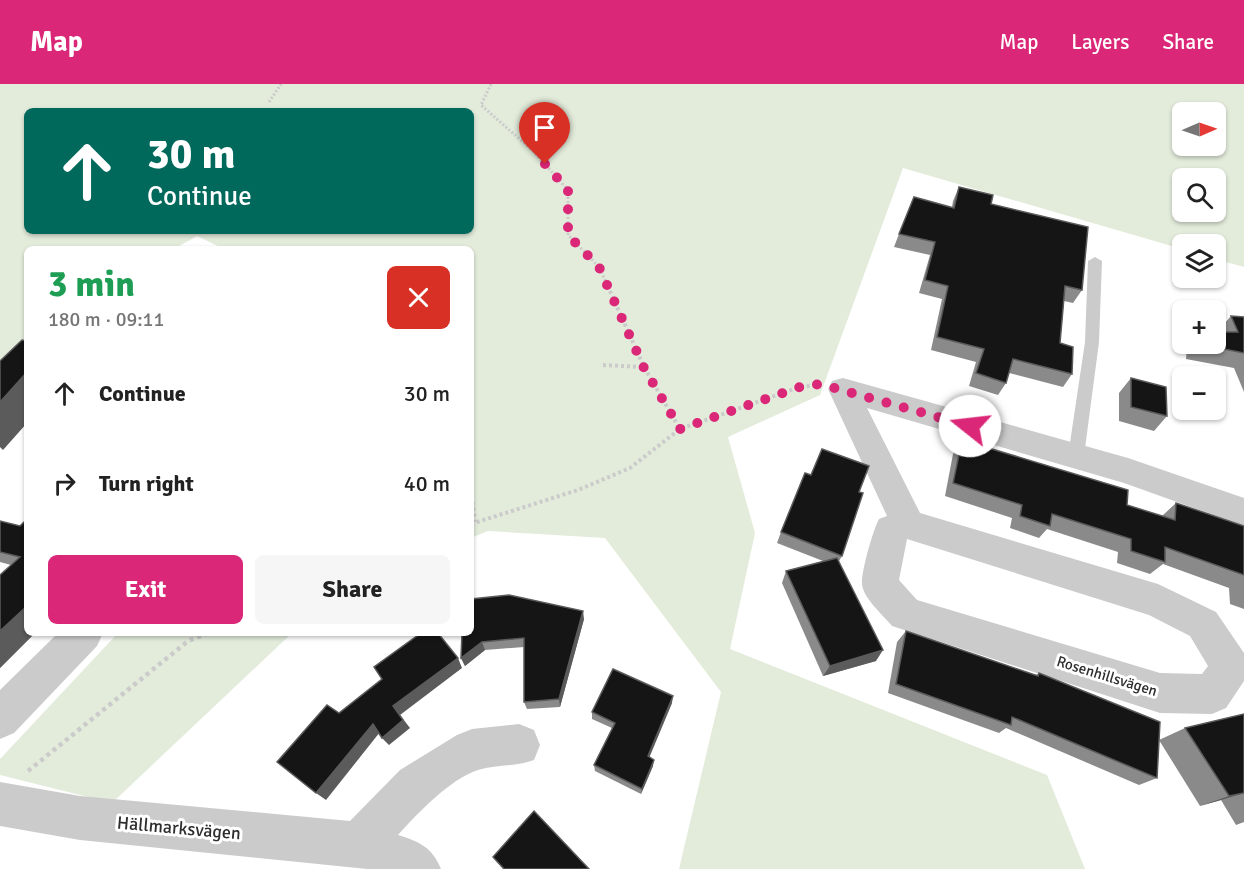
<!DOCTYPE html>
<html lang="en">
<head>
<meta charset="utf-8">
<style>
	:root { --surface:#fff; --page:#f6f6f6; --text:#222; --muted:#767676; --accent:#db2777 }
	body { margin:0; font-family:Signika,sans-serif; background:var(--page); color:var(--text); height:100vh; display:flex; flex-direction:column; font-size:22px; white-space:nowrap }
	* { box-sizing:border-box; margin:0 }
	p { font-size:20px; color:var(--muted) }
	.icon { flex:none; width:33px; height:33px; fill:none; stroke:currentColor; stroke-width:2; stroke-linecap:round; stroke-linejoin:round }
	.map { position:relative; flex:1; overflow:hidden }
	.panel { position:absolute; left:24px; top:162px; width:450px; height:390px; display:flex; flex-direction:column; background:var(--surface); border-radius:9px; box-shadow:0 2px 4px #0004 }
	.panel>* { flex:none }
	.guide { position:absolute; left:24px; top:24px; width:450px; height:126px; border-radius:9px; box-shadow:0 2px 4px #0004; background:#00695c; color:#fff; overflow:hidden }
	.needle { width:39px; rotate:88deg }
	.fabs { position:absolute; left:1172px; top:18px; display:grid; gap:12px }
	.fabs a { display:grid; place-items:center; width:54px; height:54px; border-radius:9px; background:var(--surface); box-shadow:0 2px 4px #0004; font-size:30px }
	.pin { position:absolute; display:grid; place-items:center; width:51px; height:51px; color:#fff; margin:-62px -26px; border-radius:50% 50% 50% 0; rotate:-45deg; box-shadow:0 0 6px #0007 }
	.pin .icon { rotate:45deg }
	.me { position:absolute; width:66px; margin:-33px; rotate:286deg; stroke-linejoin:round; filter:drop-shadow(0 0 4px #0008) }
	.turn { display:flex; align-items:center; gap:21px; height:126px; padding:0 24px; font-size:27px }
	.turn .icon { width:78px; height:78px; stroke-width:2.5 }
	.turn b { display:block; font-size:42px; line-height:51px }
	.round { display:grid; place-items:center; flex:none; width:63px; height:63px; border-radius:9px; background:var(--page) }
	.overview { display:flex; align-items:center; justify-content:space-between; height:102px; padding:0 24px }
	h1 { font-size:36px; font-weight:700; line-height:45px; color:#1e9e55 }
	.primary-button { display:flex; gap:12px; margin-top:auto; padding:12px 24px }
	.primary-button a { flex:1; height:69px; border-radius:9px; background:var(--accent); color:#fff; font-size:24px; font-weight:700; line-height:69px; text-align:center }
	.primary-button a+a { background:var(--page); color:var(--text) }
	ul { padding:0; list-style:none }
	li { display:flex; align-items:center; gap:18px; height:90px; padding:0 24px }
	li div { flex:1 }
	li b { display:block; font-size:22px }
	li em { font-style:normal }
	header { display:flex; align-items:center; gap:36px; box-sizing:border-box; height:84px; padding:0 30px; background:var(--accent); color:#fff }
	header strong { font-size:28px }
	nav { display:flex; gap:33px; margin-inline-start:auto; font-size:21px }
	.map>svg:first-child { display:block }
	.green { fill:#e3ecdb; fill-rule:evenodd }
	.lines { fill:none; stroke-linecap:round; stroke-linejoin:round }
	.path-far2 { stroke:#cbcbcb; stroke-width:3; stroke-dasharray:2 2; stroke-linecap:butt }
	.path-far1 { stroke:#cbcbcb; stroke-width:4; stroke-dasharray:3 3; stroke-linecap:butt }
	.path { stroke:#cbcbcb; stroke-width:4.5; stroke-dasharray:4 4; stroke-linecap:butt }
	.service { fill:#cbcbcb; fill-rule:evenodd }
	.minor { fill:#cbcbcb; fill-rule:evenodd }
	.wall { fill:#8a8a8a }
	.shaded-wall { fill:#5b5b5b }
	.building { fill:#151515; stroke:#5b5b5b; stroke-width:1.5 }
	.route { stroke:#db2777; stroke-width:10; stroke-dasharray:0 18 }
	.labels { text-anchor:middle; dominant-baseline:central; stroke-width:6; stroke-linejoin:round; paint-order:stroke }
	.street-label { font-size:15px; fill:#2e2e2e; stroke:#fff }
	.near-street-label { font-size:18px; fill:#2e2e2e; stroke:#fff }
</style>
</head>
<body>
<header>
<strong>Map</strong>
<nav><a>Map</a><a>Layers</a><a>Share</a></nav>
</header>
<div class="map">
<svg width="1244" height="785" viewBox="0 0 1244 785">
	<rect width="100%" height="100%" fill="#fff"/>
	<g class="green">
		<path d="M0,0H1244V183L1215,175V160H1182V165L903,84L820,311L728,353L755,449L730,565L1047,691L1085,785H679L721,608L605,454L488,447L471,454V165H224L197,152L174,165H27V254L0,278ZM27,27H471V147H27ZM1182,28H1215V62H1182ZM1182,94H1215V128H1182Z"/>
		<path d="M118,549H292L112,719L0,691V675Z"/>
	</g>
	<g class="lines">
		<g class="path-far2">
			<path d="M491,0L481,21L533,67L568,106V151L599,183L606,198"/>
			<path d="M269,18L281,0"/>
		</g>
		<g class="path-far1">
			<path d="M605,196L644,283L680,345"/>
			<path d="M603,281L643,283"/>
			<path d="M471,406L475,438"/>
			<path d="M471,440L578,406L630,384L680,345L800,303L816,301"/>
		</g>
		<path class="path" d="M28,687L188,557L208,549"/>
		<path class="service" d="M1095,173L1102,177L1099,258L1084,372L1082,377H1070L1068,372L1085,258L1088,177Z"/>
		<g class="minor">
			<path d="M843,294L1128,374L1244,414V442L1124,399L867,324L920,429L1158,500L1216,528L1244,569V597L1226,624L1212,630L1160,629L892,542C883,531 863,514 862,500C861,488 873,446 879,435L887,432L828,305L832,297ZM907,455L1149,531L1190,552L1208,582L1202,590L1160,589L917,516L899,496Z"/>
			<path d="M58,549H103L97,562L14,649L0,655V606Z"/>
			<path d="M519,640L534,646L540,661L534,676C515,683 496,680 478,686C450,695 418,729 398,751C420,758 432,763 441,785H367L80,756L0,742V698L80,712L350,737L400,686L457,651L472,645Z"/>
		</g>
	</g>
	<g class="wall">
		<path d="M959,103L991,120L1082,206L1073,219L1064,217L1060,259L1072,290L1063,303L1009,289L1006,299L998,311L969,302L976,278L931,266L942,215L919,209L930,171L894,163L899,150L952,123L953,117Z"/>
		<path d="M1231,232L1244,233V308L1234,284L1186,275L1187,262L1189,260H1215L1218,247Z"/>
		<path d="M1131,294L1167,332L1154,347L1119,337V309Z"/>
		<path d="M962,356L1127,421L1162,432L1176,419L1244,442V525L1230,520L1229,504L1163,480L1150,490L1117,479L1118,468L1047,445L1039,454L1010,444L1012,434L945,412L953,370Z"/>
		<path d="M859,408L842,472L839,477L876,577L823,592L782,499L786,487L823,477L777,459L781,448Z"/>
		<path d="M0,437L20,442L27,549H35L0,584L11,481L0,478Z"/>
		<path d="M584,535L560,623L527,625L524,618V563L485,566L465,582L461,574L462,549Z"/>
		<path d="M906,547L1036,591L1039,589L1157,694L1139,701L1006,644L999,649L888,609L897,558Z"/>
		<path d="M672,619L649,673L653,682L641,710L595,687L594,681L612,644L592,635V628Z"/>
		<path d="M1244,630V738L1236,741L1221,716L1200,722L1159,656L1185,644Z"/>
	</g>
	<g class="shaded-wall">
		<path d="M27,288V339L3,366L0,363V318Z"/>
		<path d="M27,522V549H35L0,584V547Z"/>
		<path d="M583,527L584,535L560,623L559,615Z"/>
		<path d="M482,558L485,566L465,582L461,574Z"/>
		<path d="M883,566L876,577L823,592L830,582Z"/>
		<path d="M458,574L462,584L400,631L410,644L389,661L382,654L393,622Z"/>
		<path d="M673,612L672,619L647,679L648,672Z"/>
		<path d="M373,640L380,648L326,716L316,709Z"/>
		<path d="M654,676L653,682L641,710L642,705Z"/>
		<path d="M1244,709L1221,716L1200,722L1229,712Z"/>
	</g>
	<g class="building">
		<path d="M959,103L993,111L991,120L1088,143L1082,206L1065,202L1060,259L1073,263L1072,290L1013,275L1006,299L976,289L984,265L937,253L948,202L925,196L935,158L899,150L914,113L954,124Z"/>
		<path d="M1231,232L1244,233V269L1199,260H1215V248H1238Z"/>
		<path d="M22,256L27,257V288L0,318V277Z"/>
		<path d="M1131,294L1166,303L1167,332L1131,323Z"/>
		<path d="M962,356L1128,406L1127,421L1175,436L1176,419L1244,442V491L1165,463V478L1131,467V455L1052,430L1050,442L1020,432L1022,421L953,399Z"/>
		<path d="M822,365L869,382L859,408L863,409L842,472L781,448L805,389L811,391Z"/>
		<path d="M27,435V522L0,547V491L20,473L0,468V437L20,442Z"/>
		<path d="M837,474L883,566L830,582L786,487Z"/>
		<path d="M509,511L583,527L559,615L524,618V554L482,558L461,574L462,549H471V515Z"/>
		<path d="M906,547L1038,592L1039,589L1160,638L1157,694L1012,633L1011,641L896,600Z"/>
		<path d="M421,549H438L458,574L393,622L403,636L382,654L373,640L316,709L277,678L327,621L339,629L382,595L374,583Z"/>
		<path d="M613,585L673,612L648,672L654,676L642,705L594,681L615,639L592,628Z"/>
		<path d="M1244,630V709L1229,712L1185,644Z"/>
		<path d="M534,727L589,785H504L493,773Z"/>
	</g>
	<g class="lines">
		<path class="route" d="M545,80L568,106V151L599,183L644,284L680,345L800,303L820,300L970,342"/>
	</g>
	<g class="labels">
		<g class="street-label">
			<text transform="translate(1107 592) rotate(17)">Rosenhillsvägen</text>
		</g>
		<g class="near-street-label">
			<text transform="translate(179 744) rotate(5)">Hällmarksvägen</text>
		</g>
	</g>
</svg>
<div class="fabs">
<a><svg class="needle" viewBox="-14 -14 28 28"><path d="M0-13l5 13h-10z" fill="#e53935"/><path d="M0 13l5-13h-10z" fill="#767676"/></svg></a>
<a><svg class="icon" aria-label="search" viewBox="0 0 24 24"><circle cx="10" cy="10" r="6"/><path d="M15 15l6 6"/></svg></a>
<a><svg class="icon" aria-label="layers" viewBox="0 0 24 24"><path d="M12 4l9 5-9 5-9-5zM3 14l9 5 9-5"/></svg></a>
<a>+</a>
<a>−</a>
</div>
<div class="pin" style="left:545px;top:80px;background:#d93025"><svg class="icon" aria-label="arrive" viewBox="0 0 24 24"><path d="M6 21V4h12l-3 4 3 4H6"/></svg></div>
<svg class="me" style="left:970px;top:342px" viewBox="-20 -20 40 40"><circle r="19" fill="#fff"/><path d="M0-13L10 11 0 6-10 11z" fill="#db2777"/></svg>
<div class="guide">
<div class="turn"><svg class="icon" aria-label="ahead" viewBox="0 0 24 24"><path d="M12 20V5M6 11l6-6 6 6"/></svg><div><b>30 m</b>Continue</div></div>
</div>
<section class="panel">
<div class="overview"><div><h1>3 min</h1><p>180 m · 09:11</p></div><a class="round" style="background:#d93025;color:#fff"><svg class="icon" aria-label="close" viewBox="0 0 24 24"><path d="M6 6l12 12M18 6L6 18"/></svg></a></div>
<ul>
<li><svg class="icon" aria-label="ahead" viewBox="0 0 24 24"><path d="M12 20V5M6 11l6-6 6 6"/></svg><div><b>Continue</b></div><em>30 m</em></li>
<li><svg class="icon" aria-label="right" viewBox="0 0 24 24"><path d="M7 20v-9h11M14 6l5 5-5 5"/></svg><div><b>Turn right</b></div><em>40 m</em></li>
</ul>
<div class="primary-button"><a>Exit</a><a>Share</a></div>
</section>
</div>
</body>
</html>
